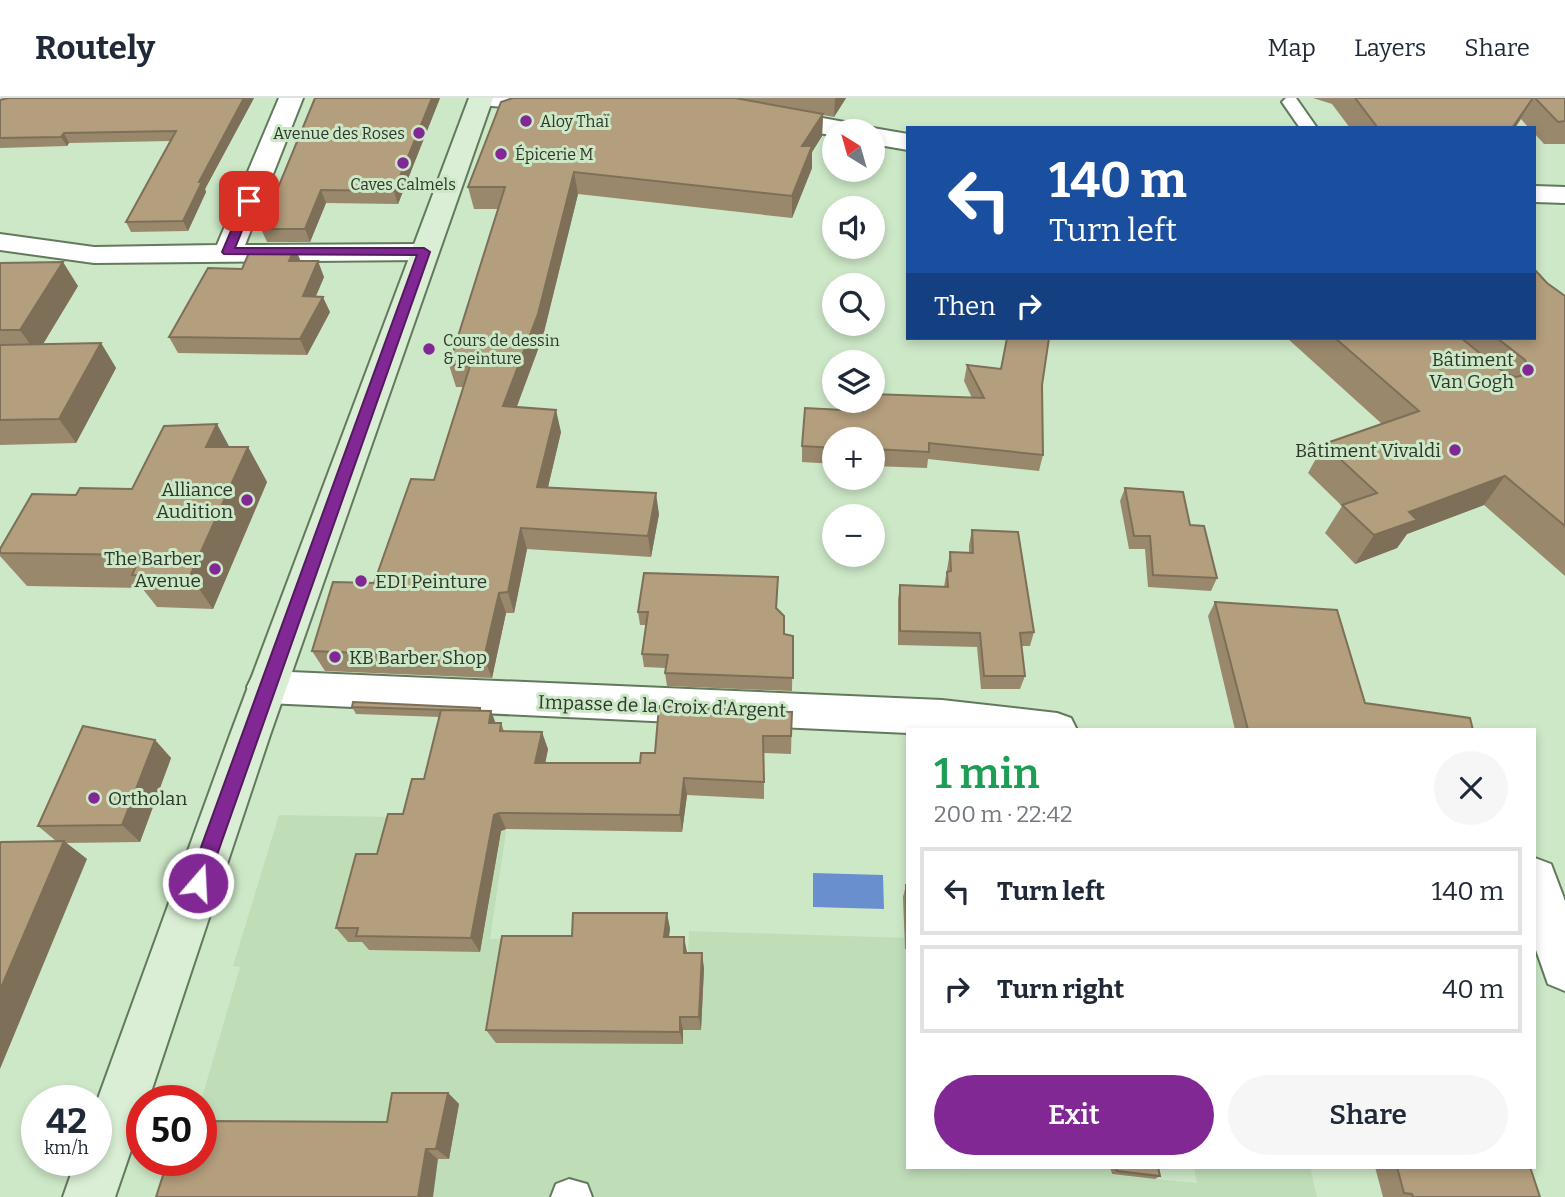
<!DOCTYPE html>
<html lang="en">
<head>
<meta charset="utf-8">
<style>
	:root { --surface:#fff; --page:#f6f6f7; --text:#1f2937; --muted:#747a83; --line:#e0e1e3; --accent:#812894 }
	body { margin:0; font-family:Bitter,serif; background:var(--page); color:var(--text); height:100vh; display:flex; flex-direction:column; font-size:26px; white-space:nowrap }
	* { box-sizing:border-box; margin:0 }
	p { font-size:23px; color:var(--muted) }
	.icon { flex:none; width:38px; height:38px; fill:none; stroke:currentColor; stroke-width:2; stroke-linecap:round; stroke-linejoin:round }
	.map { position:relative; flex:1; overflow:hidden }
	.sheet { position:absolute; left:906px; top:630px; width:630px; height:441px; display:flex; flex-direction:column; background:var(--surface); border-radius:0px; box-shadow:0 4px 10px #0003 }
	.sheet>* { flex:none }
	.guide { position:absolute; left:906px; top:28px; width:630px; height:214px; border-radius:0px; box-shadow:0 4px 10px #0003; background:#1a4fa0; color:#fff; overflow:hidden }
	.needle { width:46px; rotate:323deg }
	.controls { position:absolute; left:822px; top:21px; display:grid; gap:14px }
	.controls a { display:grid; place-items:center; width:63px; height:63px; border-radius:50%; background:var(--surface); box-shadow:0 4px 10px #0003; font-size:35px }
	.speed { position:absolute; left:21px; top:987px; display:flex; gap:14px; font-size:35px; font-weight:700; text-align:center }
	.speed>* { display:grid; place-content:center; width:91px; height:91px; border-radius:50%; background:var(--surface); box-shadow:0 4px 10px #0003; line-height:1 }
	.speed small { font-size:18px; font-weight:400 }
	.speed .limit { border:10px solid #d22; background:#fff; color:#111 }
	.pin { position:absolute; display:grid; place-items:center; width:60px; height:60px; color:#fff; margin:-30px; border-radius:14px; box-shadow:0 4px 10px #0006 }
	.me { position:absolute; width:77px; margin:-38px; rotate:19deg; stroke-linejoin:round; filter:drop-shadow(0 0 5px #0008) }
	.turn { display:flex; align-items:center; gap:24px; height:147px; padding:0 28px; font-size:32px }
	.turn .icon { width:91px; height:91px; stroke-width:2.5 }
	.turn b { display:block; font-size:49px; line-height:60px }
	.then { display:flex; align-items:center; height:66px; padding:0 28px; background:#0003; gap:14px; font-size:26px }
	.round { display:grid; place-items:center; flex:none; width:74px; height:74px; border-radius:37px; background:var(--page) }
	.summary { display:flex; align-items:center; justify-content:space-between; height:119px; padding:0 28px }
	h1 { font-size:42px; font-weight:600; line-height:52px; color:#1e9e55 }
	.action { display:flex; gap:14px; margin-top:auto; padding:14px 28px }
	.action a { flex:1; height:80px; border-radius:42px; background:var(--accent); color:#fff; font-size:28px; font-weight:600; line-height:80px; text-align:center }
	.action a+a { background:var(--page); color:var(--text) }
	ul { padding:0; list-style:none }
	li { display:flex; align-items:center; gap:21px; height:88px; margin:0 14px 10px; padding:0 14px; border:4px solid var(--line); border-radius:0px }
	li div { flex:1 }
	li b { display:block; font-size:26px }
	li em { font-style:normal }
	header { display:flex; align-items:center; gap:42px; box-sizing:border-box; height:98px; padding:0 35px; background:var(--surface); border-bottom:2px solid var(--line) }
	header strong { font-size:33px }
	nav { display:flex; gap:38px; margin-inline-start:auto; font-size:24px }
	.map>svg:first-child { display:block }
	.built { fill:#bfdeb8 }
	.water { fill:#698fce }
	.lines { fill:none; stroke-linecap:round; stroke-linejoin:round }
	.lane-casing { stroke:#627a5c; stroke-width:4 }
	.street-casing { stroke:#627a5c; stroke-width:4 }
	.secondary-casing { stroke:#627a5c; stroke-width:4 }
	.lane { fill:#fff; fill-rule:evenodd }
	.street { fill:#fff; fill-rule:evenodd }
	.secondary { fill:#daeed5; fill-rule:evenodd }
	.wall { fill:#9a886c }
	.shaded-wall { fill:#7d6f58 }
	.building { fill:#b39e7d; stroke:#7d6f58; stroke-width:2 }
	.route { fill:#812894; stroke:#541a60; stroke-width:2 }
	.poi-dot { fill:#812894; stroke:#cde8c7; stroke-width:2.5 }
	.labels { text-anchor:middle; dominant-baseline:central; stroke-width:6; stroke-linejoin:round; paint-order:stroke }
	.far-poi-label { font-size:16px; fill:#2d372a; stroke:#cde8c7; text-anchor:start }
	.poi-label { font-size:19px; fill:#2d372a; stroke:#cde8c7; text-anchor:end }
	.street-label { font-size:19px; fill:#2d372a; stroke:#cde8c7 }
</style>
</head>
<body>
<header>
<strong>Routely</strong>
<nav><a>Map</a><a>Layers</a><a>Share</a></nav>
</header>
<div class="map">
<svg width="1565" height="1099" viewBox="0 0 1565 1099">
	<rect width="100%" height="100%" fill="#cde8c7"/>
	<path class="built" d="M279,717L508,721L490,841L675,839L673,854L688,855L689,833L908,840V1069H1109L1112,1077L1197,1085L1194,1069H1310L1317,1099H171L201,1062V1003L240,869L233,868Z"/>
	<path class="water" d="M813,775L883,777L884,811L813,809Z"/>
	<g class="lines">
		<g class="lane-casing">
			<g id="lane">
				<path d="M1286,0H1296L1317,30H1300L1282,4Z"/>
				<path d="M569,1081L587,1086L592,1099H551L556,1086Z"/>
			</g>
		</g>
		<g class="street-casing">
			<g id="street">
				<path d="M279,0H303L245,147L424,146L434,148L438,154L434,160L424,162L94,165L0,152V136L94,149L217,147Z"/>
				<path d="M470,0H543L540,5C520,10 493,10 473,5Z"/>
				<path d="M660,0H712L850,25L859,28L863,33H835V38L672,7L663,5Z"/>
				<path d="M873,30L908,36V52L873,46V33H864Z"/>
				<path d="M1535,88L1565,89V105L1535,104Z"/>
				<path d="M267,573L942,602L1057,615L1071,620L1077,632H908V635L267,605L253,601L247,589L253,577Z"/>
				<path d="M1535,760L1551,766L1565,803V893L1548,886L1535,849Z"/>
			</g>
		</g>
		<g class="secondary-casing">
			<path id="secondary" d="M469,0H493L270,637L148,1003H142V1020L115,1099H63L76,1062H96V1006L230,637Z"/>
		</g>
		<use href="#lane" class="lane"/>
		<use href="#street" class="street"/>
		<use href="#secondary" class="secondary"/>
	</g>
	<g class="wall">
		<path d="M8,0H254L205,91L206,94L188,133L131,134L126,124L171,43L69,45L67,48L0,50V2Z"/>
		<path d="M315,0H440L398,106L326,105L310,144H267L261,131Z"/>
		<path d="M513,0H846L834,19L823,17L822,38L812,54V70L792,120L578,96L543,238L516,309L561,334L548,389L659,416L651,459L527,451L514,515H506L492,580L325,573L312,553L374,485L434,382L463,289H456L449,267L498,111H474L468,89Z"/>
		<path d="M1313,0H1565V46H1544L1535,36V30H1529L1521,21L1515,30H1350L1332,6Z"/>
		<path d="M300,163L324,179L316,198L330,214L307,257L178,255L169,239L242,171Z"/>
		<path d="M0,165L78,188L43,246L101,245L116,270L76,345L0,347Z"/>
		<path d="M1547,185L1565,198V478L1484,407L1407,436L1397,450L1355,466L1325,435L1342,408L1308,375L1324,346L1382,326L1287,240H1535Z"/>
		<path d="M967,267L1042,287L1043,357L1039,373L928,361L927,370L873,368V341H835V366L802,364V348L862,313L863,303L972,300L964,283Z"/>
		<path d="M229,349H248L267,384L213,511L157,509L142,490L27,488L0,458V451L76,397L132,391Z"/>
		<path d="M1125,390L1190,427L1217,480L1211,493L1148,489L1145,451H1129L1120,403Z"/>
		<path d="M972,432L1034,534L1030,548H1021L1025,578L1020,591H981L977,549L898,547V501L900,487L944,489L950,454L969,455V447Z"/>
		<path d="M778,479L777,510L784,536L793,538L792,593L667,588L665,575L666,570L644,569L642,556L646,527H640L638,514Z"/>
		<path d="M1215,504L1365,605L1473,632H1235L1208,518Z"/>
		<path d="M352,609L482,613L496,625H501L504,633L548,651L545,665H640L655,655L792,614L791,656L764,655V701L687,697L682,734L506,731L501,733L480,854L369,852L362,844H348L336,830L377,756L424,681L440,619L356,616Z"/>
		<path d="M155,642L171,660L140,744L66,745L87,761L56,743L38,728Z"/>
		<path d="M906,787H908V851H905L903,799Z"/>
		<path d="M670,830L669,839L704,870L701,932H683V946L496,945L486,932Z"/>
		<path d="M448,995L459,1006L449,1061H438L387,1024Z"/>
		<path d="M1110,1069H1158L1160,1078L1155,1081L1112,1076Z"/>
		<path d="M1375,1069H1530L1540,1099H1383Z"/>
	</g>
	<g class="shaded-wall">
		<path d="M244,0H254L205,91L206,94L188,133L183,123L199,84Z"/>
		<path d="M432,0H440L398,106L394,93Z"/>
		<path d="M835,0H846L834,19Z"/>
		<path d="M1533,0L1515,30H1512Z"/>
		<path d="M823,16L822,38L812,54V70L792,120V98L802,48Z"/>
		<path d="M64,35L69,45L67,48L61,39Z"/>
		<path d="M574,74L578,96L543,238L509,330L503,308Z"/>
		<path d="M321,92L326,105L310,144L305,131Z"/>
		<path d="M295,150L302,166L289,163Z"/>
		<path d="M318,163L324,179L309,214L303,198Z"/>
		<path d="M63,164L78,188L37,256L20,232Z"/>
		<path d="M323,199L330,214L307,257L300,241Z"/>
		<path d="M101,245L116,270L76,345L59,321Z"/>
		<path d="M556,312L561,334L543,410L537,389Z"/>
		<path d="M217,326L236,361L206,349Z"/>
		<path d="M248,349L267,384L213,511L190,478Z"/>
		<path d="M1505,378L1484,407L1407,436L1397,450L1355,466L1374,437L1409,414Z"/>
		<path d="M656,395L659,416L651,459L648,438Z"/>
		<path d="M521,430L527,451L514,515L508,494Z"/>
		<path d="M499,495L506,515L492,580L484,560Z"/>
		<path d="M491,613L498,631L489,625Z"/>
		<path d="M542,634L548,651L542,682L535,665Z"/>
		<path d="M155,642L171,660L140,744L122,727Z"/>
		<path d="M684,680L687,697L682,734L680,717Z"/>
		<path d="M499,715L506,731L501,733L480,854L471,840L494,717Z"/>
		<path d="M64,743L87,761L0,971V892Z"/>
		<path d="M667,815L670,830L667,854L664,839Z"/>
		<path d="M684,839L687,854V870L684,855Z"/>
		<path d="M702,855L704,870L701,932L699,919Z"/>
		<path d="M680,919L683,932V946L680,934Z"/>
		<path d="M448,995L459,1006L449,1061L436,1051Z"/>
		<path d="M426,1051L438,1061L433,1099H418Z"/>
	</g>
	<g class="building">
		<path d="M8,0H244L199,84H202L183,123L126,124L176,33L64,35L61,39L0,40V2Z"/>
		<path d="M315,0H432L394,93L321,92L305,131H261Z"/>
		<path d="M513,0H735L823,16L802,48H812L792,98L574,74L538,216L503,308L556,312L537,389L656,395L648,438L521,430L508,494L499,495L484,560L312,553L333,484L374,485L411,381L434,382L470,268L449,267L505,89H468L501,4Z"/>
		<path d="M1355,0H1533L1512,30H1378Z"/>
		<path d="M1535,0H1565V23L1558,24Z"/>
		<path d="M251,150H295L289,163H318L303,198L323,199L300,241L169,239L208,170L242,171Z"/>
		<path d="M63,164L20,232H0V165Z"/>
		<path d="M1535,172L1547,185L1565,198V428L1505,378L1409,414L1417,422L1374,437L1342,407L1377,395L1324,346L1419,313L1335,240H1461L1506,276L1516,279L1524,277L1529,271L1525,262L1497,240H1535Z"/>
		<path d="M1007,240H1049L1042,287L1043,357L929,345V354L873,351V341H835V350L802,348L805,310L863,313L864,303H873V296L984,300L967,267L1001,271Z"/>
		<path d="M101,245L59,321L0,322V247Z"/>
		<path d="M217,326L206,349H248L190,478L132,477L141,457L0,455V451L32,396L76,397L80,390L132,391L164,328Z"/>
		<path d="M1125,390L1183,394L1190,427L1204,428L1217,480L1153,477L1150,438H1134Z"/>
		<path d="M972,432L1018,434L1034,534L1020,535L1025,578H984L980,535L900,533V487L948,489L947,474L951,473L950,454L973,455Z"/>
		<path d="M644,475L778,479L776,510L784,518V536L793,538V580L665,575L668,557L642,556L648,514H638Z"/>
		<path d="M1215,504L1337,512L1365,605L1470,620L1473,632H1248Z"/>
		<path d="M353,604L480,610V613L352,609Z"/>
		<path d="M659,608L792,614L791,638H763L764,684L684,680L680,717L499,715L494,717L471,840L356,838L358,830H336L356,756H377L388,716H403L412,681H424L441,612L491,613L489,625H501L500,633L542,634L535,665H640L641,655H655Z"/>
		<path d="M83,628L155,642L122,727L38,728Z"/>
		<path d="M64,743L0,892V746L1,744Z"/>
		<path d="M906,787H908V840H907Z"/>
		<path d="M573,815H667L664,839H684V855H702L699,919H680V934L486,932L502,838H572Z"/>
		<path d="M392,995H448L436,1051H426L418,1099H156L168,1062H201V1023L387,1024Z"/>
		<path d="M1116,1069H1158L1160,1078L1117,1073Z"/>
		<path d="M1397,1069H1530L1540,1099H1413L1412,1096L1404,1095Z"/>
	</g>
	<path class="route" d="M245,100L254,103L235,150H424L430,154L207,785L204,791L198,794L191,791L188,785L417,157L224,156L222,154Z"/>
	<g class="poi-dot">
		<circle cx="526" cy="23" r="7"/>
		<circle cx="419" cy="35" r="7"/>
		<circle cx="501" cy="56" r="7"/>
		<circle cx="403" cy="65" r="7"/>
		<circle cx="429" cy="251" r="7"/>
		<circle cx="1528" cy="272" r="7"/>
		<circle cx="1455" cy="352" r="7"/>
		<circle cx="247" cy="402" r="7"/>
		<circle cx="215" cy="471" r="7"/>
		<circle cx="361" cy="483" r="7"/>
		<circle cx="335" cy="559" r="7"/>
		<circle cx="94" cy="700" r="7"/>
	</g>
	<g class="labels">
		<g class="far-poi-label">
			<text x="540" y="23">Aloy Thaï</text>
			<text x="405" y="35" text-anchor="end">Avenue des Roses</text>
			<text x="515" y="56">Épicerie M</text>
			<text x="403" y="86" text-anchor="middle">Caves Calmels</text>
			<text x="443" y="242">Cours de dessin<tspan x="443" dy="18">&amp; peinture</tspan></text>
		</g>
		<g class="poi-label">
			<text x="1514" y="261">Bâtiment<tspan x="1514" dy="22">Van Gogh</tspan></text>
			<text x="1441" y="352">Bâtiment Vivaldi</text>
			<text x="233" y="391">Alliance<tspan x="233" dy="22">Audition</tspan></text>
			<text x="201" y="460">The Barber<tspan x="201" dy="22">Avenue</tspan></text>
			<text x="375" y="483" text-anchor="start">EDI Peinture</text>
			<text x="349" y="559" text-anchor="start">KB Barber Shop</text>
			<text x="108" y="700" text-anchor="start">Ortholan</text>
		</g>
		<g class="street-label">
			<text transform="translate(662 608) rotate(2)">Impasse de la Croix d'Argent</text>
		</g>
	</g>
</svg>
<div class="controls">
<a><svg class="needle" viewBox="-14 -14 28 28"><path d="M0-13l5 13h-10z" fill="#e53935"/><path d="M0 13l5-13h-10z" fill="#747a83"/></svg></a>
<a><svg class="icon" aria-label="sound" viewBox="0 0 24 24"><path d="M4 9h4l5-4v14l-5-4H4zM17 9q2 3 0 6"/></svg></a>
<a><svg class="icon" aria-label="search" viewBox="0 0 24 24"><circle cx="10" cy="10" r="6"/><path d="M15 15l6 6"/></svg></a>
<a><svg class="icon" aria-label="layers" viewBox="0 0 24 24"><path d="M12 4l9 5-9 5-9-5zM3 14l9 5 9-5"/></svg></a>
<a>+</a>
<a>−</a>
</div>
<div class="speed"><div>42<small>km/h</small></div><div class="limit">50</div></div>
<div class="pin" style="left:249px;top:103px;background:#d93025"><svg class="icon" aria-label="arrive" viewBox="0 0 24 24"><path d="M6 21V4h12l-3 4 3 4H6"/></svg></div>
<svg class="me" style="left:198px;top:785px" viewBox="-20 -20 40 40"><circle r="17" fill="#812894" stroke="#fff" stroke-width="3"/><path d="M0-11L8 9 0 5-8 9z" fill="#fff"/></svg>
<div class="guide">
<div class="turn"><svg class="icon" aria-label="left" viewBox="0 0 24 24"><path d="M17 20v-9H6M10 6l-5 5 5 5"/></svg><div><b>140 m</b>Turn left</div></div>
<div class="then">Then<svg class="icon" aria-label="right" viewBox="0 0 24 24"><path d="M7 20v-9h11M14 6l5 5-5 5"/></svg></div>
</div>
<section class="sheet">
<div class="summary"><div><h1>1 min</h1><p>200 m · 22:42</p></div><a class="round"><svg class="icon" aria-label="close" viewBox="0 0 24 24"><path d="M6 6l12 12M18 6L6 18"/></svg></a></div>
<ul>
<li><svg class="icon" aria-label="left" viewBox="0 0 24 24"><path d="M17 20v-9H6M10 6l-5 5 5 5"/></svg><div><b>Turn left</b></div><em>140 m</em></li>
<li><svg class="icon" aria-label="right" viewBox="0 0 24 24"><path d="M7 20v-9h11M14 6l5 5-5 5"/></svg><div><b>Turn right</b></div><em>40 m</em></li>
</ul>
<div class="action"><a>Exit</a><a>Share</a></div>
</section>
</div>
</body>
</html>
